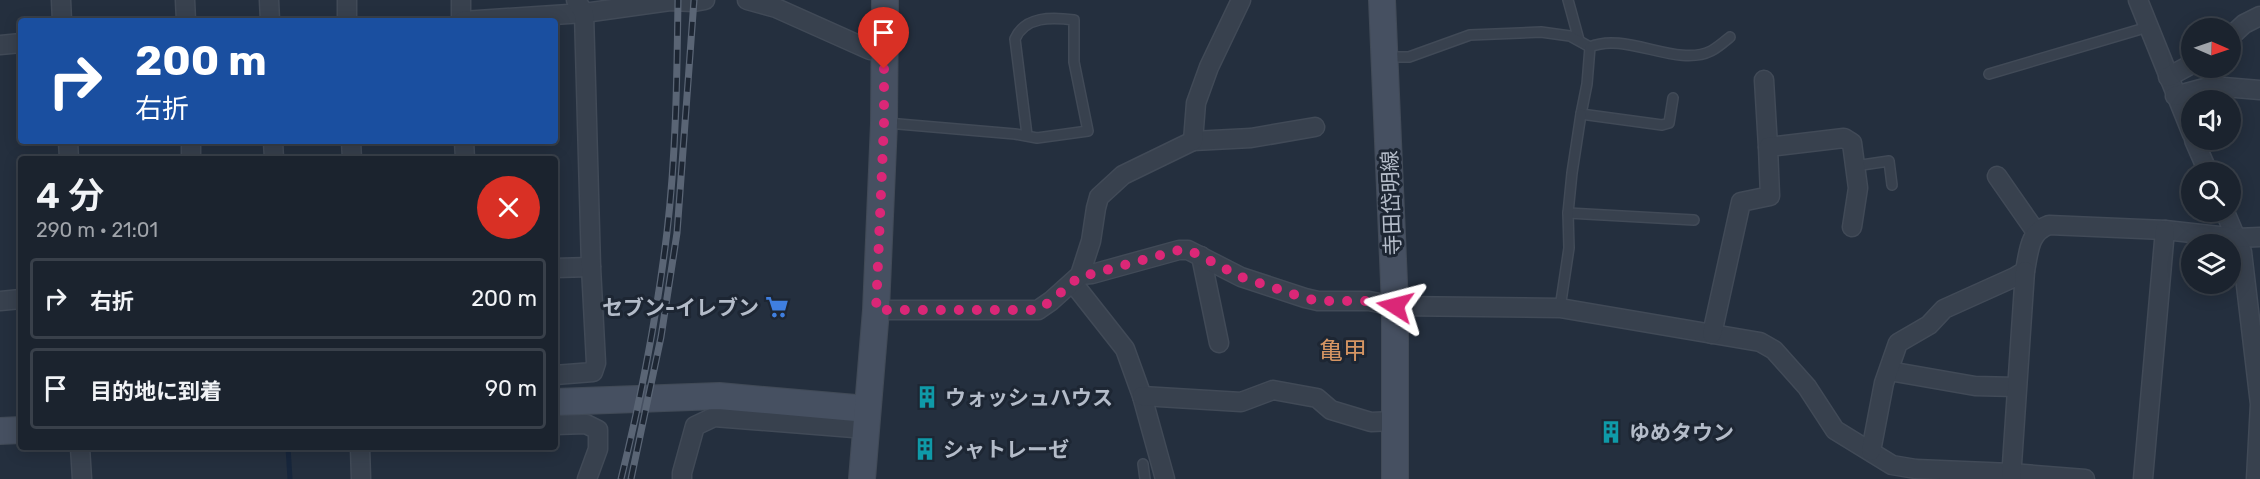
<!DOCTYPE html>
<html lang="ja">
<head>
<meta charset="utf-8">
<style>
	:root { --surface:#1b232e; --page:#282f3a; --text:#f1f3f6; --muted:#a0a4aa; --line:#39404a }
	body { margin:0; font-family:Rubik,"Noto Sans JP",sans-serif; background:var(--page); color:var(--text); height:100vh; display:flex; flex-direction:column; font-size:22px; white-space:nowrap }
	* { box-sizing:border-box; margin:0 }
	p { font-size:20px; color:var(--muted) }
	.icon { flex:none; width:33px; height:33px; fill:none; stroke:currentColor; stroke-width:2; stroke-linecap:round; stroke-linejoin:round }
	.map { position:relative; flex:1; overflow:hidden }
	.sheet { position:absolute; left:18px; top:156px; width:540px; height:294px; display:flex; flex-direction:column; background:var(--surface); border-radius:6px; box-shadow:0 3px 15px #0003,0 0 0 2px var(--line) }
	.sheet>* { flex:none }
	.banner { position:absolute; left:18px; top:18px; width:540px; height:126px; border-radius:6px; box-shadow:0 3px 15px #0003,0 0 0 2px var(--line); background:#1a4fa0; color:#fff; overflow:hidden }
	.needle { width:39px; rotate:92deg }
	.controls { position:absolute; left:2181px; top:18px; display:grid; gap:12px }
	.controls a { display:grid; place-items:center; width:60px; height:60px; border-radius:50%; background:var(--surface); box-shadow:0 3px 15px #0003,0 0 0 2px var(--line); font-size:30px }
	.pin { position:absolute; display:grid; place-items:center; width:51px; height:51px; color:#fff; margin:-62px -26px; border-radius:50% 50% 50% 0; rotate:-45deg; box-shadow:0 0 6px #0007 }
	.pin .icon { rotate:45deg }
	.me { position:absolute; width:66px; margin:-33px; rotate:279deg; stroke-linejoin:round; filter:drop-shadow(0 0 4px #0008) }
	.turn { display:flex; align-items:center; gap:21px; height:126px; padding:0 18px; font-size:27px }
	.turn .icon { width:78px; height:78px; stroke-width:2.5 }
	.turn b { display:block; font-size:42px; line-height:51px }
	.round { display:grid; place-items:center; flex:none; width:63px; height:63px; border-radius:32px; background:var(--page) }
	.headline { display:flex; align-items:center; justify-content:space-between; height:102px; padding:0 18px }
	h1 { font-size:36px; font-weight:600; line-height:45px }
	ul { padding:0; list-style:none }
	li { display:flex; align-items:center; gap:18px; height:81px; margin:0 12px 9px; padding:0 6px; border:3px solid var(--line); border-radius:6px }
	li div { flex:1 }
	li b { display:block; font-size:22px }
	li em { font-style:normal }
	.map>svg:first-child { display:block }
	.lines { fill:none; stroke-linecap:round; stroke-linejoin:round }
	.stream { stroke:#17263c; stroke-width:5 }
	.lane-casing { stroke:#414a57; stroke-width:12 }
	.street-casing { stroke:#414a57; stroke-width:21 }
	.secondary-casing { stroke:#414a57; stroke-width:28 }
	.lane { stroke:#38414e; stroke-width:9 }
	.street { stroke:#38414e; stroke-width:18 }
	.secondary { stroke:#465061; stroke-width:26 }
	.rail-casing { stroke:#5a6575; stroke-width:7 }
	.rail { stroke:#1d2633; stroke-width:4.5; stroke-dasharray:14; stroke-linecap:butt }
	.route { stroke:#db2777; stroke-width:10; stroke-dasharray:0 18 }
	.labels { text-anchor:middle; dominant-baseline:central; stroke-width:6; stroke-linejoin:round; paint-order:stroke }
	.street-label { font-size:21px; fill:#b4bcc9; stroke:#1d2633 }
	.poi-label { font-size:21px; font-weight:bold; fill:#b4bcc9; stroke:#1d2633; text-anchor:start }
	.quarter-label { font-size:24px; fill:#d59563; stroke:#1d2633 }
</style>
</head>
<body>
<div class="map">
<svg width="2260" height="479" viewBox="0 0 2260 479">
	<rect width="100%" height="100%" fill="#242f3e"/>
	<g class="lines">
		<path class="stream" d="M288,447L290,479"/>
		<g class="lane-casing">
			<g id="lane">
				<path d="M1568,0L1579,40"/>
				<path d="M1386,57H1409L1470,35L1541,32L1570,36L1590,47"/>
				<path d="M1989,74L2148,27"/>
				<path d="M1673,98L1669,123L1662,125L1581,114L1587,84L1590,47C1625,31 1677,68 1711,51C1717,48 1724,42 1730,37"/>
				<path d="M887,123L1015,134L1037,138L1088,131L1074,62V20C1052,17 1025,16 1015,39L1027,135"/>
				<path d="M1855,166L1889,161L1892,185"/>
				<path d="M1568,213L1694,220"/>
				<path d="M1560,308L1569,248L1568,213L1572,173L1581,114"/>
				<path d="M1143,464L1145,479"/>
			</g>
		</g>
		<g class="street-casing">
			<g id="street">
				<path d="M61,0L62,21"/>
				<path d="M185,0L186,21"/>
				<path d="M269,0L270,21"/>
				<path d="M347,0V21"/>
				<path d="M461,0V21"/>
				<path d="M747,0L776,8L870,50L884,51"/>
				<path d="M2138,0L2192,134"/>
				<path d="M463,21L584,13L670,1L694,2L705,0"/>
				<path d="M2230,37L2244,24L2260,16"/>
				<path d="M0,45L21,43"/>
				<path d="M2168,77L2192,64"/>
				<path d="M1764,80L1768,147"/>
				<path d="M2175,96L2212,86L2260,90"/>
				<path d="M2194,140L2208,172"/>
				<path d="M68,141L69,159"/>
				<path d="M191,141V159"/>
				<path d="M273,141L274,159"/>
				<path d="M351,141L352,159"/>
				<path d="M464,141L465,159"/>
				<path d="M1193,141L1251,138L1315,127"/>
				<path d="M1997,176L2036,232"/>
				<path d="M2225,212L2242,252L2260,404L2256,479"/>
				<path d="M1201,256L1219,343"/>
				<path d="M555,268L591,267"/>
				<path d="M1080,275L1092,274L1179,250H1188L1241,277L1305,298L1318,301H1369L1395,306L1560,308L1760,342L1774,350L1807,387L1835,430L1892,465L1916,469L2011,473L2085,479"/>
				<path d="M1073,283L1125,349L1142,396L1165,479"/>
				<path d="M0,301L21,299"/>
				<path d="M876,310H1038L1051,301L1080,275L1091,241L1096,208L1099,197L1123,175L1193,141L1196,103L1209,67L1241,0"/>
				<path d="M1712,334L1741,202L1770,196L1768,147L1844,138L1852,143L1858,188L1852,227"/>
				<path d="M1889,371L1975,386L2016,387"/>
				<path d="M555,375L593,372L596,363L591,267L584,13L576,0"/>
				<path d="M1142,396L1241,402L1273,390L1317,398L1331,410L1371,422L1395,421"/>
				<path d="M555,425L586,424L598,430V449L587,479"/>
				<path d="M80,447L82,479"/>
				<path d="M360,447L361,479"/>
				<path d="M1871,451L1884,383L1898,343L1929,325L1944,309L2015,277L2025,271C2029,251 2029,232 2049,225L2165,230L2237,238L2260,237"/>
				<path d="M682,479V473L695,426L714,417L866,429"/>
				<path d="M2011,479L2025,271"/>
				<path d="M2143,479L2165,230"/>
			</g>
		</g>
		<g class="secondary-casing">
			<g id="secondary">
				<path d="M1382,0L1395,306V479"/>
				<path d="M555,402L719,396L867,409"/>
				<path d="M0,431L21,430"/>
				<path d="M862,479L876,310L884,123L885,0"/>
			</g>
		</g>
		<use href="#lane" class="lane"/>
		<use href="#street" class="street"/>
		<use href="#secondary" class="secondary"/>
		<g class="rail-casing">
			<g id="rail">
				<path d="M621,479C641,398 657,315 667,232C676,155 677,77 678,0"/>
				<path d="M631,479L661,337L677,233L694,0"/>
			</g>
		</g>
		<use href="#rail" class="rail"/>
	</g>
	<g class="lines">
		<path class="route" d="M884,69V123L876,310H1038L1051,301L1080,276L1092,274L1179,250H1188L1201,256L1241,277L1305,298L1318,301H1369L1395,306"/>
	</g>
	<defs>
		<g id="supermarket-bare" transform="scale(1.8)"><path d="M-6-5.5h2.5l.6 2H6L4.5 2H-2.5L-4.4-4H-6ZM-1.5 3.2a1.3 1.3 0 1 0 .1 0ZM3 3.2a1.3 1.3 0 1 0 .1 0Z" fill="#3f7fe0" stroke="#1d2633" stroke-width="2.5" paint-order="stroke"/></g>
		<g id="building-bare" transform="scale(1.8)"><path d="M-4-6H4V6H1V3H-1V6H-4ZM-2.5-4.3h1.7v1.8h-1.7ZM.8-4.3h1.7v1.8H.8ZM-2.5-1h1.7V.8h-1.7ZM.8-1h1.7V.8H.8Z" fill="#0f9aa8" stroke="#1d2633" stroke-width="2.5" paint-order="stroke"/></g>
	</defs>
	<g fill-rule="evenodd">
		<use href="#supermarket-bare" x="777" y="307"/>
		<use href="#building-bare" x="927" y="397"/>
		<use href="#building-bare" x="1611" y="432"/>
		<use href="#building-bare" x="925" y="449"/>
	</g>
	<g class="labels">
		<g class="street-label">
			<text transform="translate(1391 203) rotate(-92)">寺田岱明線</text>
		</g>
		<g class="poi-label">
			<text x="759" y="307" text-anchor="end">セブン-イレブン</text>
			<text x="945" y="397">ウォッシュハウス</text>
			<text x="1629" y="432">ゆめタウン</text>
			<text x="943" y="449">シャトレーゼ</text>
		</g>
		<g class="quarter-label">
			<text x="1343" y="351">亀甲</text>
		</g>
	</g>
</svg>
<div class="controls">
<a><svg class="needle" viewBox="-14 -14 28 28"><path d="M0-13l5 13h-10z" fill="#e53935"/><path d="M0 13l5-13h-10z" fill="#a0a4aa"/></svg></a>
<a><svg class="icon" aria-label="sound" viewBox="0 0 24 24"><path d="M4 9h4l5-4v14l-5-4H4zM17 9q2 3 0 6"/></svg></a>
<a><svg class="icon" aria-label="search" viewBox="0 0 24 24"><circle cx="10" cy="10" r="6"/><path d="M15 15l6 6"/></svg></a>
<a><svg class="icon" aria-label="layers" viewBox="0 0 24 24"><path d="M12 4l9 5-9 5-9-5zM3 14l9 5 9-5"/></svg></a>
</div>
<div class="pin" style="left:884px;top:69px;background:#d93025"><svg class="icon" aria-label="arrive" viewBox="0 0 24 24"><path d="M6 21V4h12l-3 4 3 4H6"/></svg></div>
<svg class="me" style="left:1395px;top:306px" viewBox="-20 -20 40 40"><path d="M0-17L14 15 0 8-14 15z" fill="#db2777" stroke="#fff" stroke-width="4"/></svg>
<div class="banner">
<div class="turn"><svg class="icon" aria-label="right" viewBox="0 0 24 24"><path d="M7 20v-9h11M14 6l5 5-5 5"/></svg><div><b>200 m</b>右折</div></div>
</div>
<section class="sheet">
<div class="headline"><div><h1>4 分</h1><p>290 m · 21:01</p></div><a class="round" style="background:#d93025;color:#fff"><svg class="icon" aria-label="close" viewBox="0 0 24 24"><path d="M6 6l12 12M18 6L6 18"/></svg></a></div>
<ul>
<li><svg class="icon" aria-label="right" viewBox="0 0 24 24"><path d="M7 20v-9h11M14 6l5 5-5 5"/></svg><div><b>右折</b></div><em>200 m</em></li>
<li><svg class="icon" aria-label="arrive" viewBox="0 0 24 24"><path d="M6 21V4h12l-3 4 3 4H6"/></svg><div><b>目的地に到着</b></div><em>90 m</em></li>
</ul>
</section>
</div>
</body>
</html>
